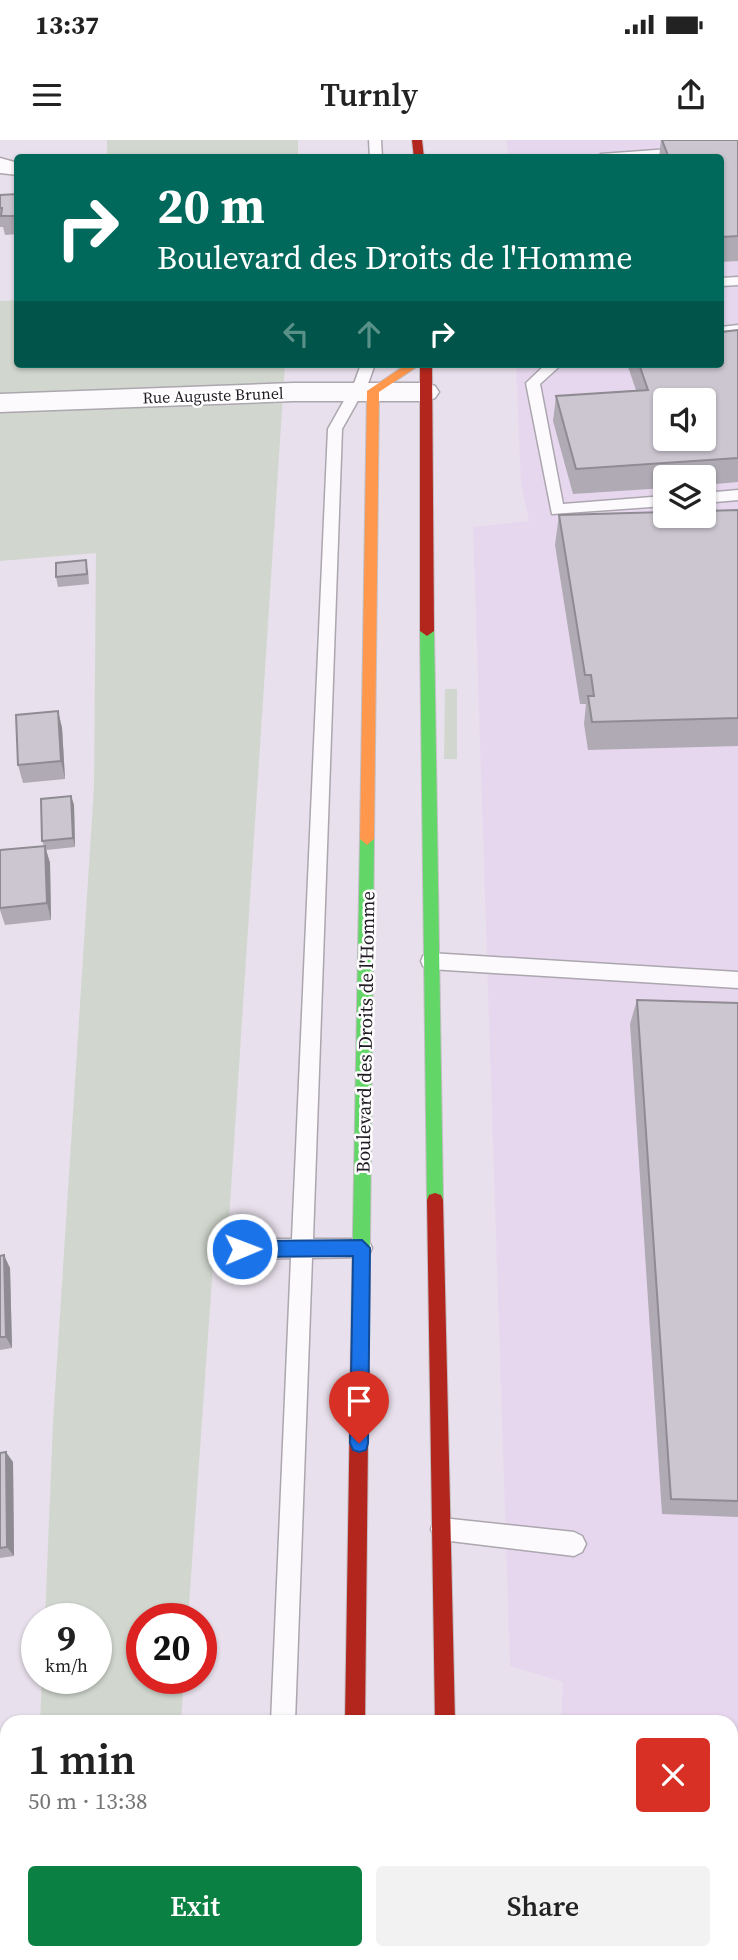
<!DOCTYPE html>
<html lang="en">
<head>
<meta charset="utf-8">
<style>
	:root { --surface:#fff; --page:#f2f2f2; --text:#222; --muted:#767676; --accent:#0b8043 }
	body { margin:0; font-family:"Source Serif 4",serif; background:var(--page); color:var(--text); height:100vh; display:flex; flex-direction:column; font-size:26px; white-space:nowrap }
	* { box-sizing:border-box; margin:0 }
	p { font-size:23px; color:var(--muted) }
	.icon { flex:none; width:38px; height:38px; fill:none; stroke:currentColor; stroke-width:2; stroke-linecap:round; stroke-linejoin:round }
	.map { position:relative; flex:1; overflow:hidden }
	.sheet { position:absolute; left:0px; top:1575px; width:738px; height:245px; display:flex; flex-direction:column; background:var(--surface); border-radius:21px 21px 0 0; box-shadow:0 2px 5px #0004 }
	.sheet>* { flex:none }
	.banner { position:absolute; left:14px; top:14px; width:710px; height:214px; border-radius:7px; box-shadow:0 2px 5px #0004; background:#00695c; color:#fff; overflow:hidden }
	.buttons { position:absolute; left:653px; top:248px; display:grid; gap:14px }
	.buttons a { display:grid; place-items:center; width:63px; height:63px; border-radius:7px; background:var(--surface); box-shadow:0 2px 5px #0004; font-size:35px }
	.speed { position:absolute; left:21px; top:1463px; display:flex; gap:14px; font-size:35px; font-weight:700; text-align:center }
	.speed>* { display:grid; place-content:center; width:91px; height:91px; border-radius:50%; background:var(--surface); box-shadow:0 2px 5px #0004; line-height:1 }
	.speed small { font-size:18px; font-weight:400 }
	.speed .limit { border:10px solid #d22; background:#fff; color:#111 }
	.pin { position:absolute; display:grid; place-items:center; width:60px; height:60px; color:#fff; margin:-72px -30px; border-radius:50% 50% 50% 0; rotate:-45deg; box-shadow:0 0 7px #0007 }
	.pin .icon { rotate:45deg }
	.me { position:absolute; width:77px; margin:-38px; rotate:89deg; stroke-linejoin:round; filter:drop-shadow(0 0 5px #0008) }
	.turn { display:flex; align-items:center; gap:24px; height:147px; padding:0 28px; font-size:32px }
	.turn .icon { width:91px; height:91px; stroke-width:2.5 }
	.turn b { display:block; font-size:49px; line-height:60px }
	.lanes { display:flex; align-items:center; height:66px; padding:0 28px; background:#0003; justify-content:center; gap:35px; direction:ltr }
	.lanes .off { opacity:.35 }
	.round { display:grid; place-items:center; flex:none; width:74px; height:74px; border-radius:7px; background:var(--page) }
	.overview { display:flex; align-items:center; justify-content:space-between; height:119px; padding:0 28px }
	h1 { font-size:42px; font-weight:600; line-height:52px }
	.cta { display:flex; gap:14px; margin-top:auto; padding:14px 28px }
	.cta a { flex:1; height:80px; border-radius:7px; background:var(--accent); color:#fff; font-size:28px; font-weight:600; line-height:80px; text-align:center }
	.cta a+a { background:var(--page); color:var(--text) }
	.status { display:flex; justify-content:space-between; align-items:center; height:49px; padding:0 35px; background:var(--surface); direction:ltr }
	.status svg { height:19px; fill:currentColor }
	header { display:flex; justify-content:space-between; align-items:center; height:91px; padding:0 28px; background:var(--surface); font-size:32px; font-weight:600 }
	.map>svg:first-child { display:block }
	.built { fill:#e6d7ee; fill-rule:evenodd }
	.green { fill:#d1d7ce }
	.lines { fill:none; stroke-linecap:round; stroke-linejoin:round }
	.lane-casing { stroke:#aca6af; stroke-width:3 }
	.street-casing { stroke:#aca6af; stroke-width:3 }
	.fast-casing { stroke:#c2bec3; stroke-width:2 }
	.slow-casing { stroke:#c2bec3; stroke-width:2 }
	.jam-casing { stroke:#c2bec3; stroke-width:2 }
	.lane { fill:#fcfafc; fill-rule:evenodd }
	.street { fill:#fcfafc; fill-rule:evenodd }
	.fast { fill:#63d668; fill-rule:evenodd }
	.slow { fill:#ff974d; fill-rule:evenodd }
	.jam { fill:#b3261e; fill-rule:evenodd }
	.wall { fill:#afaab3 }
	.shaded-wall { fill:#8f8b92 }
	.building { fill:#ccc6d0; stroke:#8f8b92; stroke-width:2; fill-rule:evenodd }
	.route { fill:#1a73e8; stroke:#114b97; stroke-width:2 }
	.labels { text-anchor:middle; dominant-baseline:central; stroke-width:5; stroke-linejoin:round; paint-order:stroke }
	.far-street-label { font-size:16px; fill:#201b23; stroke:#fff }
	.street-label { font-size:19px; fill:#201b23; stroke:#fff }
</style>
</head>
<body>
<div class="status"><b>13:37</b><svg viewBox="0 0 49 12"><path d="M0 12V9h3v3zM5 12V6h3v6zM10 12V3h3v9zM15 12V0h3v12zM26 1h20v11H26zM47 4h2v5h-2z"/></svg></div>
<header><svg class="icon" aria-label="menu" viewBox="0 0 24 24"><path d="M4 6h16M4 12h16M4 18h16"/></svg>Turnly<svg class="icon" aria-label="share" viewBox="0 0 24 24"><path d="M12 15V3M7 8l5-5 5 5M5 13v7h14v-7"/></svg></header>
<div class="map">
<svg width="738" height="1820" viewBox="0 0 738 1820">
	<rect width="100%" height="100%" fill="#e8e0ec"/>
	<path class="built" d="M506,0H738V1820H551V1813H732V1582H561L563,1542L510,1526L473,387L529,381L521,344L516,224H721V18L501,17L508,13ZM665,261H704V299H665ZM665,338H704V376H665Z"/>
	<g class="green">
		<rect x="107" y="0" width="191" height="17"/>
		<path d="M17,160L18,224H285L226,1125H213L188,1479H142V1538H184L181,1582H40L42,1538H96V1479H45L53,1283L94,647L96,413L0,421V161Z"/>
		<path d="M445,549H457V619H444Z"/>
		<path d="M31,1813H165V1820H30Z"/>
	</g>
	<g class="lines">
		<g class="lane-casing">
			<g id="lane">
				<path d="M369,0H381L382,18H370Z"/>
				<path d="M683,8L689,12L687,15L595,18L601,14Z"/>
				<path d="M738,137V145L721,146V138Z"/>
				<path d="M738,185V193L721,195V187Z"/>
				<path d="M361,224H375L369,241L342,289L313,1099H362L369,1101L372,1108L369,1115L362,1117L312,1118L295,1582H271L291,1118L242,1119L235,1116L232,1109L235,1102L242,1099H292L328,289L355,241Z"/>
				<path d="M546,224H562L540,244L563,364L665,356V366L552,374L526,243Z"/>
				<path d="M738,350V360L704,363V353Z"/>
				<path d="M430,813L738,832V848L430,829L423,826L421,821L423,816Z"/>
				<path d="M442,1378L574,1392L582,1396L586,1404L582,1412L574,1416L442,1400L434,1397L431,1389L434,1381Z"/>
				<path d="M262,1813H288L287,1820H261Z"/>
			</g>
		</g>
		<g class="street-casing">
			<g id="street">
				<path d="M0,18L18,23V35L0,33Z"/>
				<path d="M293,243H425L435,246L439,252L435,258L425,261H293L0,272V254Z"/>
			</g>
		</g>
		<g class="fast-casing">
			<g id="fast">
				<path d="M427,486L434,491L443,1060L441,1065L435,1067L429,1065L427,1060L420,491Z"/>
				<path d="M367,693L374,699L369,1201L366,1207L360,1209L354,1207L351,1201L360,699Z"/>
				<rect x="341" y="1813" width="22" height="7"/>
			</g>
		</g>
		<g class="slow-casing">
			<g id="slow">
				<path d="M407,224H421L379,252L374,699L367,705L360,699L367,251Z"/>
				<rect x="434" y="1813" width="22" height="7"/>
			</g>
		</g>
		<g class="jam-casing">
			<g id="jam">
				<path d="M412,0H422L424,18H414Z"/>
				<path d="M420,224H432L434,491L427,496L420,491Z"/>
				<path d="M435,1053L441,1055L443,1060L455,1582H435L427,1060L429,1055Z"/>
				<path d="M360,1193L366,1195L369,1201L365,1582H345L351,1201L354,1195Z"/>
			</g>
		</g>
		<use href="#lane" class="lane"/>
		<use href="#street" class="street"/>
		<use href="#fast" class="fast"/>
		<use href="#slow" class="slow"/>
		<use href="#jam" class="jam"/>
	</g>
	<g class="wall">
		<path d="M661,0H738V121L721,122V18H659Z"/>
		<path d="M18,54V94L5,95L3,87H0V55Z"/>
		<path d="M738,190V342L704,345V338H665V348L573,354L553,281L556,256L636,250L627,224H721Z"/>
		<path d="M738,370V606L588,610L584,584L586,564H580L555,405L559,375Z"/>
		<path d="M88,429L89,444L58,447L56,437Z"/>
		<path d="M58,571L62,588L65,639L23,643L18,625Z"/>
		<path d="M71,656L74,665L75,707L46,710L50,723L51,780L5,785L0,770V710L44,706L42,701Z"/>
		<path d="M637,860L738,863V1377L662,1374L630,884Z"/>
		<path d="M0,1116L10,1128L12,1208L0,1210Z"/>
		<path d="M0,1313L13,1322L14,1416L0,1418Z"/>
		<path d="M635,1813H732L738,1820H636Z"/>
	</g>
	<g class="shaded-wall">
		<path d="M58,571L62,588L65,639L61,621Z"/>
		<path d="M71,656L74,665L75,707L73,698Z"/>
		<path d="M45,706L50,723L51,780L47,763Z"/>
		<path d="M4,1115L10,1128L12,1208L6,1197Z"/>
		<path d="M6,1312L13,1322L14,1416L7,1407Z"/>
	</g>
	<g class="building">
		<path d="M662,0H738V96L721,97V18H669Z"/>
		<path d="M18,54V76H1L2,68H0V55Z"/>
		<path d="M738,190V318L576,329L556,256L648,250L639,224H721V192ZM665,261H704V299H665Z"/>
		<path d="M738,370V578L592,582L588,556H594L591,535H585L559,375L665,372V376H704V371Z"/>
		<path d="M86,420L87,434L56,437V423Z"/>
		<path d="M58,571L61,621L18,625L16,575Z"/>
		<path d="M71,656L73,698L42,701L41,659Z"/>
		<path d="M45,706L47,763L0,768V710Z"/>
		<path d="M637,860L738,863V1361L671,1359Z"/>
		<path d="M4,1115L6,1197H0V1116Z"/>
		<path d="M6,1312L7,1407L0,1408V1313Z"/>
		<path d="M732,1715L738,1752V1820H644L643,1813H732Z"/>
	</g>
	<path class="route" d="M362,1100L370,1108L368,1303L366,1310L359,1312L353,1310L350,1303L353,1116L242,1117L234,1109L242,1101Z"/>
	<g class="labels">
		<g class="far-street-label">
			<text transform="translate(213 255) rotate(-2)">Rue Auguste Brunel</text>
		</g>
		<g class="street-label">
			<text transform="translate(365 892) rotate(-89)">Boulevard des Droits de l'Homme</text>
		</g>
	</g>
</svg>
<div class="buttons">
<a><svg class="icon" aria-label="sound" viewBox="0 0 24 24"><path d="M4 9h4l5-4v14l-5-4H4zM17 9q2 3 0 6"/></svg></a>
<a><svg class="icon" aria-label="layers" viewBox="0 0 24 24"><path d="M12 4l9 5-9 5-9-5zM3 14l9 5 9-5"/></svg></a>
</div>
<div class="speed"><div>9<small>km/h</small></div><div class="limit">20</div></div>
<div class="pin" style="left:359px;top:1303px;background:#d93025"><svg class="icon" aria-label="arrive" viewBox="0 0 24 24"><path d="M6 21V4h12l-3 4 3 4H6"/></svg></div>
<svg class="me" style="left:242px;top:1109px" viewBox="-20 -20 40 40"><circle r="17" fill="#1a73e8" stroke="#fff" stroke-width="3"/><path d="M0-11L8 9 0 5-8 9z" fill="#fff"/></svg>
<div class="banner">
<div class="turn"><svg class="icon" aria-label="right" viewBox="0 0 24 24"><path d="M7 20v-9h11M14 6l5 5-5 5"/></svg><div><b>20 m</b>Boulevard des Droits de l'Homme</div></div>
<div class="lanes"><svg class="icon off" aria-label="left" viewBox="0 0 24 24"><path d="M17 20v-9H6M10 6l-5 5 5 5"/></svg><svg class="icon off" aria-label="ahead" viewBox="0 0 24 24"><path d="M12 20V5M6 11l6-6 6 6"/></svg><svg class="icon" aria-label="right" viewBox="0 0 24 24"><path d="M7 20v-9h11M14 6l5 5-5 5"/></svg></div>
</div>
<section class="sheet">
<div class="overview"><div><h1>1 min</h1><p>50 m · 13:38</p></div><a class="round" style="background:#d93025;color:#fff"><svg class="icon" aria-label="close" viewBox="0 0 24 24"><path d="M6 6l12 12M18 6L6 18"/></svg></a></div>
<div class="cta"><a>Exit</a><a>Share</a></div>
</section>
</div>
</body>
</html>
